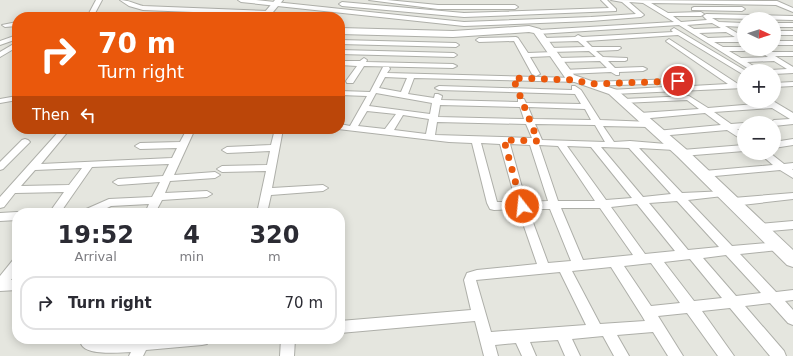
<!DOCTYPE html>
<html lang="en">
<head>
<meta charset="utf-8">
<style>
	:root { --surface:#fff; --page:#f7f7f7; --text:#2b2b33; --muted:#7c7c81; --line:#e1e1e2 }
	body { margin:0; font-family:"DejaVu Sans",sans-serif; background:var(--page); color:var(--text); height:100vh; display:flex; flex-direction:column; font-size:15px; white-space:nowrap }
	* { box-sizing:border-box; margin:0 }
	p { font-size:13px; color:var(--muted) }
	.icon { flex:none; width:22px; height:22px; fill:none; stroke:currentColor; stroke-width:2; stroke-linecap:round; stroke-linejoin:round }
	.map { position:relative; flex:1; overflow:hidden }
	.sheet { position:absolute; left:12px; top:208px; width:333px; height:136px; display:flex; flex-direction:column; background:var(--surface); border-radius:16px; box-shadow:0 2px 10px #0003 }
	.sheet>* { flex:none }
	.hud { position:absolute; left:12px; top:12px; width:333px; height:122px; border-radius:16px; box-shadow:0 2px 10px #0003; background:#ea580c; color:#fff; overflow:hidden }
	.needle { width:26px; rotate:94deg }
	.tools { position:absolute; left:737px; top:12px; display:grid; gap:8px }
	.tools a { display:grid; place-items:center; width:44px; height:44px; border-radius:50%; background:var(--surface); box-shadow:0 2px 10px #0003; font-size:20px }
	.pin { position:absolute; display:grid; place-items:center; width:34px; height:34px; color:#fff; margin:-17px; border:2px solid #fff; border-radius:50%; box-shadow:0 1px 4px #0007 }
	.me { position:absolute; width:44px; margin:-22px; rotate:344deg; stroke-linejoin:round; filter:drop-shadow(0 0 3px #0008) }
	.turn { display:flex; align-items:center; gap:14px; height:84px; padding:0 20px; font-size:18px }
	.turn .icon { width:52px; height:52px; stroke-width:2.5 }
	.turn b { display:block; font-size:28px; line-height:34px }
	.then { display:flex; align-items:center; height:38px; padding:0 20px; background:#0003; gap:8px; font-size:15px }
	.eta { display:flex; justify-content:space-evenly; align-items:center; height:68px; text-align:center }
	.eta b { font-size:24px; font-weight:700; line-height:28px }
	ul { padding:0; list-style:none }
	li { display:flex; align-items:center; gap:12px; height:54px; margin:0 8px 6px; padding:0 12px; border:2px solid var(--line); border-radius:16px }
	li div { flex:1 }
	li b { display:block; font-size:15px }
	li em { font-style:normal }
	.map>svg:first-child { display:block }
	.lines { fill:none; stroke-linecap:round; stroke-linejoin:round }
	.street-casing { stroke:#aeafa9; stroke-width:2 }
	.secondary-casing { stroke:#aeafa9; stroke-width:2 }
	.street { fill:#fff; fill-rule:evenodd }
	.secondary { fill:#fff; fill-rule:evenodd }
	.route { stroke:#ea580c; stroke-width:7; stroke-dasharray:0 12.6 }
</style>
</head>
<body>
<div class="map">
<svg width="793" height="356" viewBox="0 0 793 356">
	<rect width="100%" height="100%" fill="#e5e6df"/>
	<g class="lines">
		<g class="street-casing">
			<g id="street">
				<path d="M96,0H102L93,17H87Z"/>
				<path d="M120,0C128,0 135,4 143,6L268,11L271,13L268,15L143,10L129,6Z"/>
				<path d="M238,0H256L464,22L591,17L636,14L622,2L611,0L777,1L793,8V12L776,5L651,3L668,13L701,12L704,14L701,16H673L681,22L707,20L703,16L706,14L793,16V20L712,18L719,22L744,23V27L725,26L744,37V42H714L723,47H744V49H747L744,51H729L741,58L768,57L756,49H764L769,52H793V56H775L793,67V73L774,74V71L771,70L787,69L774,61L747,62L761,71H752L679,25L538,34L535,32L538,30L674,22L643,3L629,2L643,14L644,15L641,17L591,21L464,26L241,2ZM712,23L721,28L694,29L687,25ZM726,32L735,37L708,38L699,33Z"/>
				<path d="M369,0H387L438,5H515L518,7L515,9H438Z"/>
				<path d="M601,0H607L616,9V11L464,17L342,6L339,4L342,2L464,13L609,8Z"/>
				<path d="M694,7H742L745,9L742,11L692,10V8Z"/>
				<path d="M17,22V26L5,27L2,25Z"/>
				<rect x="774" y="23" width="19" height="4"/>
				<path d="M674,28L746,71H744V75L678,35L586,41L592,47H620L621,48L618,50L596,51L603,57L627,58V60L625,61H608L615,68L643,67L647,69L643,71L619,72V75H616L611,72L566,74H563V70L607,68L600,61L558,62L555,60L558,58L596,57L589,51L550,52L547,50L550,48L585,47L578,41L544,42L541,40L544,38L575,37L578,35L582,37L673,32L671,30Z"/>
				<rect x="774" y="31" width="19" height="4"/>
				<path d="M17,35V39L0,45V41Z"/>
				<path d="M516,37L518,38L528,53L554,52L557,54L554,56L530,57L540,74L536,76L532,74L514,41L479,42L476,40L479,38Z"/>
				<path d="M669,39L738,84H744V88L613,94H610V90L684,86L677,83L589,86L585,84L589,82L678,79L687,81L692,86L728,84L667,42L666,41Z"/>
				<path d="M340,40L456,43L459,45L456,47L340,44Z"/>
				<rect x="774" y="41" width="19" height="4"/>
				<path d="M17,42V47L0,57V52Z"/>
				<path d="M340,50L454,53L457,55L454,57L340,54Z"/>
				<path d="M364,58L367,60L366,62L453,64L457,66L453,68L364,66L353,83H347L346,81L357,66L340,65V61H360Z"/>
				<path d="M383,67H389L390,69L387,73L576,78H579V82L414,78L408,94L434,98L435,94H438L442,96L441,100L518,102V99H524L526,103L581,104L575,94L439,90L435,88L439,86L572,90V86H575L581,90L600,120L652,122L653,124L652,126L649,127L603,126L614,142L630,141L678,145L680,147L678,149L675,150L639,148L682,193L727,191L728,193L723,196L688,200L732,246L778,242L782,243L784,246L782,249L778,250L740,254L776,292L793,290V300L785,301L793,310V325L788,323L770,303L745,306L784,351L786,356H770L730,308L702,311L734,356H718L687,313L658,316L683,356H668L653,332L617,335L629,356H614L603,336L572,339L580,356H565L558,340L530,342L536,356H522L516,343L495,345L498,356H484L475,321L340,333V321L471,310L464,280L467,273L477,270L537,264L518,209L494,210L490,209L487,203L472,143L449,142L338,129H340V124L350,126L367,96L340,95V91L370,92ZM385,77L407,78L401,92L379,88ZM376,93L432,103L430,114L369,106ZM440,105L520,107L524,119L438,117ZM528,107L585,109L591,120L533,119ZM367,111L396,114L385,129L358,126ZM403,115L429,119L426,134L394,130ZM437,122L526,124L532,138L435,135ZM535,124L595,125L605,142L542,140ZM481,143L500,144L516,202H497ZM510,144L530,145L548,201L526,202ZM539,145L558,146L595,201H558ZM567,146L591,147L632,198L606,200ZM601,147L629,148L671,194L643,197ZM677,201L719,247L688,250L649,203ZM637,204L675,251L645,254L611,207ZM561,208H600L633,255L583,260ZM528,209H550L571,261L548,263ZM726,255L761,293L736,296L703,258ZM690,259L722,298L694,301L664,262ZM651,263L680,303L651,306L624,266ZM611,267L642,316L645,321L600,324L572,271ZM560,272L586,325L491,332L476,280Z"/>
				<path d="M793,82V86L774,87V83Z"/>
				<path d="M17,96V100L0,103V99Z"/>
				<path d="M689,96L708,108L766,103V101H773L793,113V124L774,126V123H770L774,120L790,119L772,108L714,112L731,124L744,123V129H737L744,134V141L727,130L659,136L656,135L655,133L656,131L721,125L705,113L640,119L636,116L640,113L699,109L687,100L623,103L619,101L623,99Z"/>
				<path d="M61,129H70L41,164L172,158L177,148L140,149L135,146L140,143L180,142L187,129H195L174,175L215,172L220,175L215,178L170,181L165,193L207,191L212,194L207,197L162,200L155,213H145L149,204L111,206L97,213H83L84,210L109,199L152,197L160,182L118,185L113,182L118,179L163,176L169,164L92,167L60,213H49L64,192L15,193L4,207L0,208V197ZM82,168L69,185L21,186L35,170Z"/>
				<path d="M275,129H283L272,188L323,185L328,188L323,191L271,195L267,213H257L266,171L222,172L217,169L222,166L267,165L270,151L227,153L222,150L227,147L271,145Z"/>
				<path d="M25,139L28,140L30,142L3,169L0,170V162L22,140Z"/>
				<path d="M793,139V145L774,148V142Z"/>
				<path d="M744,145V151L682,156L677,153L682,150Z"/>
				<path d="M759,153H770L784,164L793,163V169H792L793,170V178L780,170L704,177L699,174L704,171L773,165Z"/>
				<path d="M793,193V199L733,206L728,202L733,198Z"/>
				<path d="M17,212L20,213H17V220L0,221V213Z"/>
				<path d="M793,221V229L760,232L756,231L754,228L756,225L760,224Z"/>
				<path d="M17,258V272L11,280H17V290L0,291V276L13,260Z"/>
				<path d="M81,339H95L96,341L125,339H209L207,344L202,345L146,350L143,356H129L131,352C117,353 77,356 81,339Z"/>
				<path d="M281,339H295L294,356H280Z"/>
			</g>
		</g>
		<g class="secondary-casing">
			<g id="secondary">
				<path d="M275,0H283L273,12L287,17L265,15L264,13Z"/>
				<path d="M529,26L540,29L574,75L617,90L687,150L793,250V267L787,265L677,156L609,94L566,79L534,33L529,32L453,37L340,34V28L453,31Z"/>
			</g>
		</g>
		<use href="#street" class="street"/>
		<use href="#secondary" class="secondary"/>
	</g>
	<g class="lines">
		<path class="route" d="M522,206L504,140L538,141L513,78L576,80L589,84L678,81"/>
	</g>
</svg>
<div class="tools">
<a><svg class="needle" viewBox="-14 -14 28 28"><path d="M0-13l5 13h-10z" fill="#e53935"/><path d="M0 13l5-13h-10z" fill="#7c7c81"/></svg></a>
<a>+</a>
<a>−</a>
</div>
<div class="pin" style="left:678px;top:81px;background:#d93025"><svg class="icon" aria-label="arrive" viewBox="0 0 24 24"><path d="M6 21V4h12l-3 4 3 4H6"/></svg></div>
<svg class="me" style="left:522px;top:206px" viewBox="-20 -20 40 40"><circle r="17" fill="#ea580c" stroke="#fff" stroke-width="3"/><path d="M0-11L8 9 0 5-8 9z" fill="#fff"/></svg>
<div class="hud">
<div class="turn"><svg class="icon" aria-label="right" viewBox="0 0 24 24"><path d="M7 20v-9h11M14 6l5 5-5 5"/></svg><div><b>70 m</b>Turn right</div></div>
<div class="then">Then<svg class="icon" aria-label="left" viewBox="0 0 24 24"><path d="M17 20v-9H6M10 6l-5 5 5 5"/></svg></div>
</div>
<section class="sheet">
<div class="eta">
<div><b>19:52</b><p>Arrival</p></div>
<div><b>4</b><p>min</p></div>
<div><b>320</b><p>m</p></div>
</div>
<ul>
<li><svg class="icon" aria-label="right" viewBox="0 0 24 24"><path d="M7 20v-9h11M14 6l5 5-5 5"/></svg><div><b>Turn right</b></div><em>70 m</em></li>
</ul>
</section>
</div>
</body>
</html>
